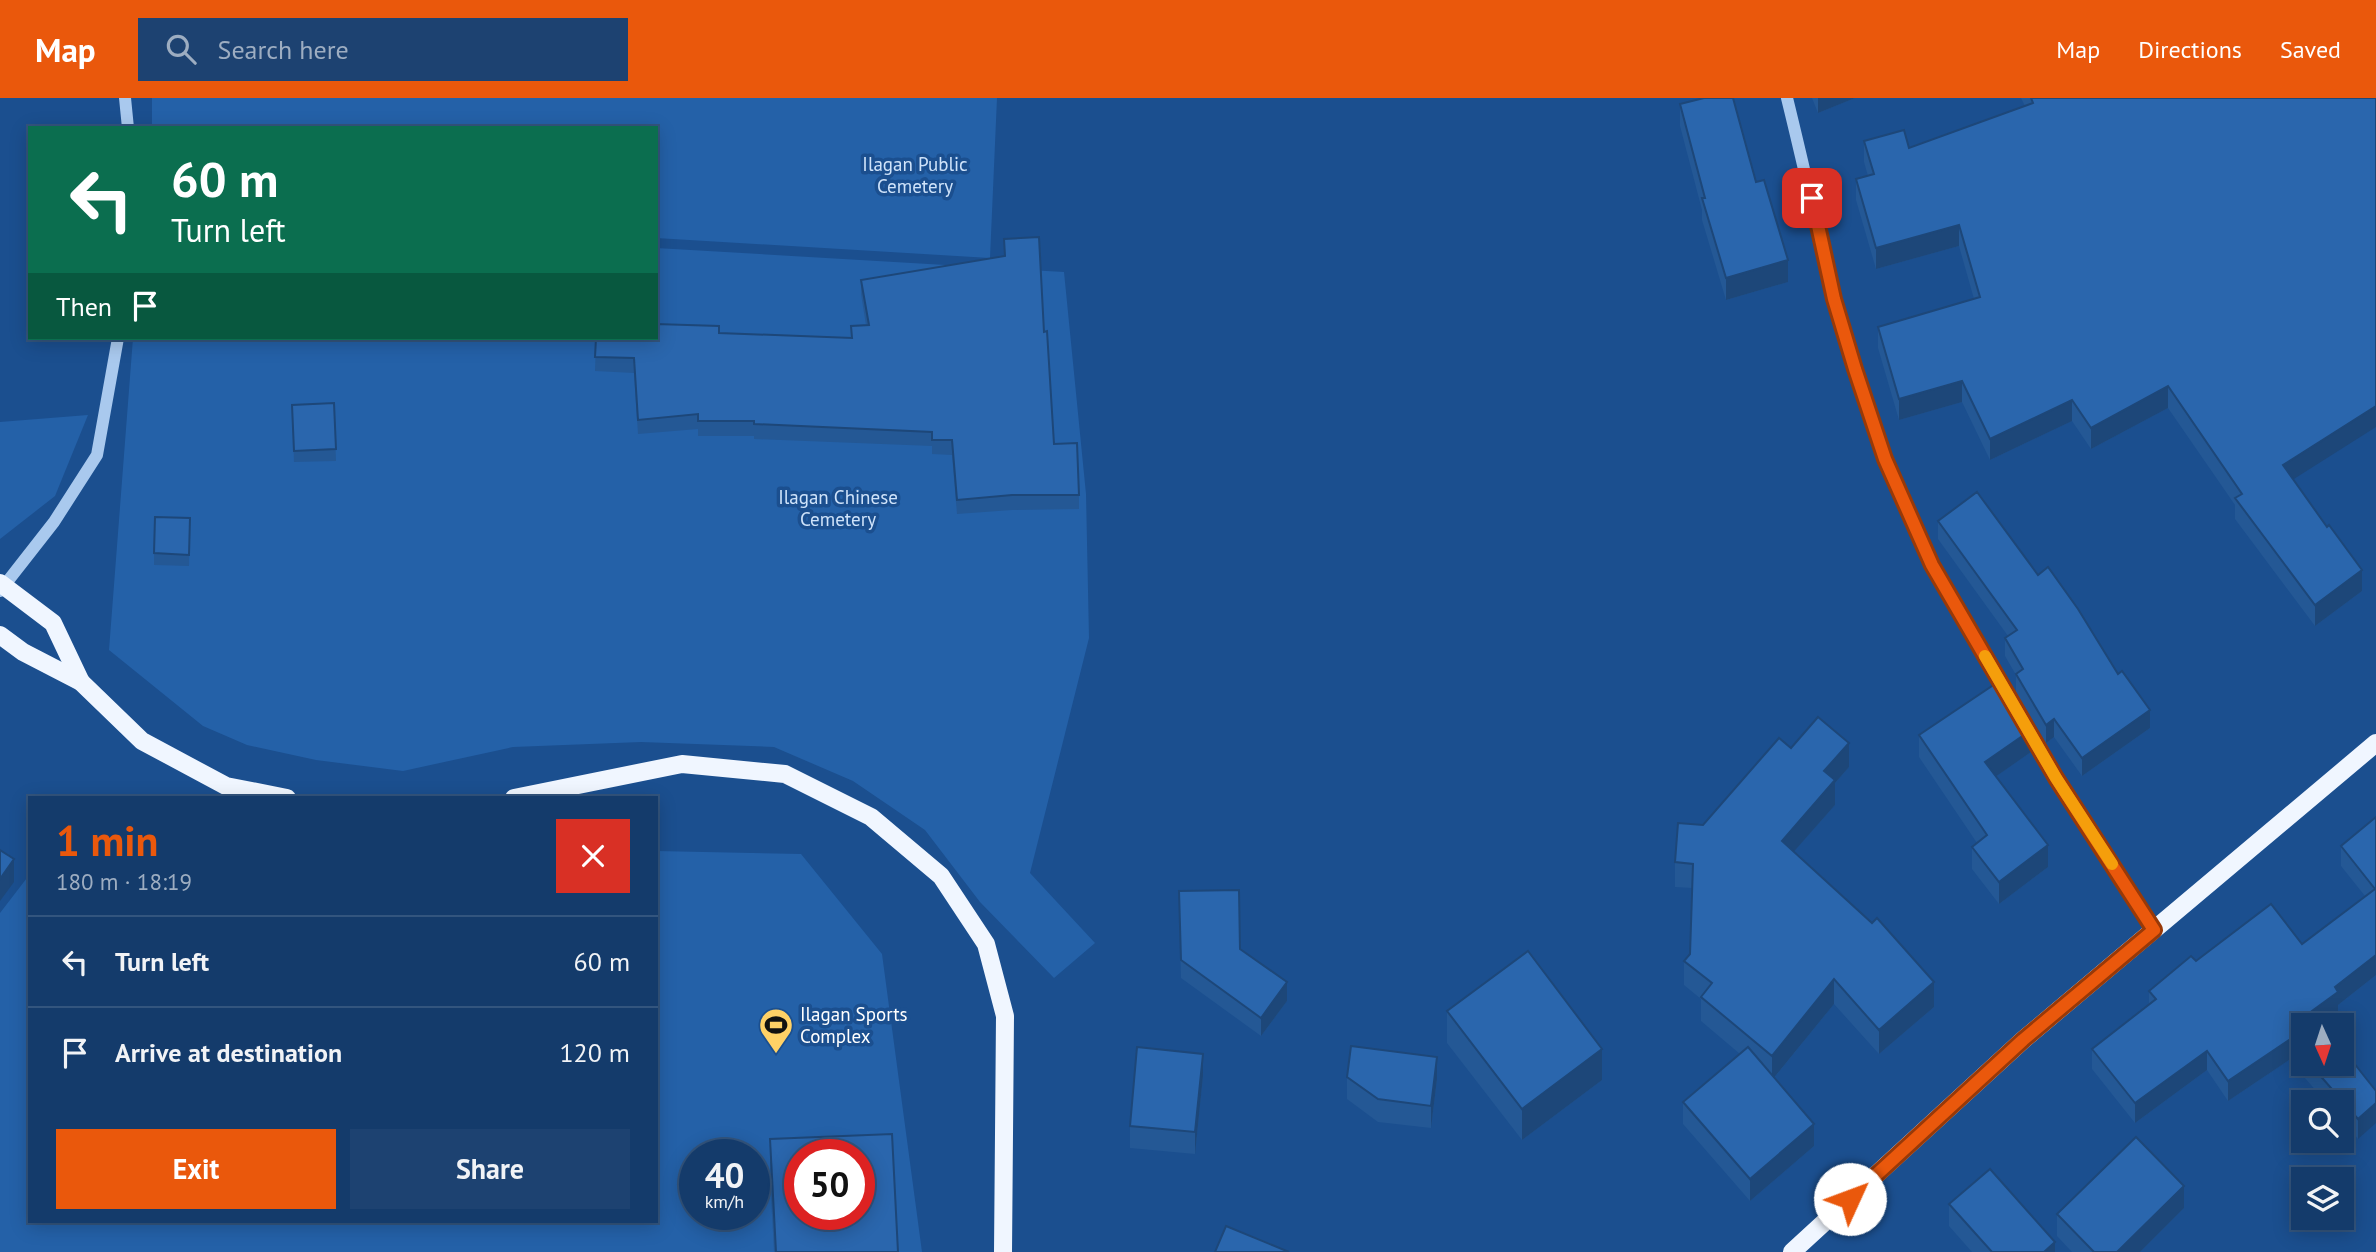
<!DOCTYPE html>
<html lang="en">
<head>
<meta charset="utf-8">
<style>
	:root { --surface:#143b6b; --page:#1d4271; --text:#f1f3f6; --muted:#9dadc1; --line:#33557e; --accent:#ea580c }
	body { margin:0; font-family:"PT Sans",sans-serif; background:var(--page); color:var(--text); height:100vh; display:flex; flex-direction:column; font-size:26px; white-space:nowrap }
	* { box-sizing:border-box; margin:0 }
	p { font-size:23px; color:var(--muted) }
	.icon { flex:none; width:38px; height:38px; fill:none; stroke:currentColor; stroke-width:2; stroke-linecap:round; stroke-linejoin:round }
	.map { position:relative; flex:1; overflow:hidden }
	.panel { position:absolute; left:28px; top:698px; width:630px; height:427px; display:flex; flex-direction:column; background:var(--surface); border-radius:0px; box-shadow:0 4px 18px #0003,0 0 0 2px var(--line) }
	.panel>* { flex:none }
	.top-card { position:absolute; left:28px; top:28px; width:630px; height:214px; border-radius:0px; box-shadow:0 4px 18px #0003,0 0 0 2px var(--line); background:#0b6e4f; color:#fff; overflow:hidden }
	.needle { width:46px; rotate:177deg }
	.fabs { position:absolute; left:2291px; top:915px; display:grid; gap:14px }
	.fabs a { display:grid; place-items:center; width:63px; height:63px; border-radius:0px; background:var(--surface); box-shadow:0 4px 18px #0003,0 0 0 2px var(--line); font-size:35px }
	.speed { position:absolute; left:679px; top:1041px; display:flex; gap:14px; font-size:35px; font-weight:700; text-align:center }
	.speed>* { display:grid; place-content:center; width:91px; height:91px; border-radius:50%; background:var(--surface); box-shadow:0 4px 18px #0003,0 0 0 2px var(--line); line-height:1 }
	.speed small { font-size:18px; font-weight:400 }
	.speed .limit { border:10px solid #d22; background:#fff; color:#111 }
	.pin { position:absolute; display:grid; place-items:center; width:60px; height:60px; color:#fff; margin:-30px; border-radius:14px; box-shadow:0 4px 10px #0006 }
	.me { position:absolute; width:77px; margin:-38px; rotate:47deg; stroke-linejoin:round; filter:drop-shadow(0 0 5px #0008) }
	.turn { display:flex; align-items:center; gap:24px; height:147px; padding:0 28px; font-size:32px }
	.turn .icon { width:91px; height:91px; stroke-width:2.5 }
	.turn b { display:block; font-size:49px; line-height:60px }
	.then { display:flex; align-items:center; height:66px; padding:0 28px; background:#0003; gap:14px; font-size:26px }
	.round { display:grid; place-items:center; flex:none; width:74px; height:74px; border-radius:0px; background:var(--page) }
	.head { display:flex; align-items:center; justify-content:space-between; height:119px; padding:0 28px }
	h1 { font-size:42px; font-weight:700; line-height:52px; color:var(--accent) }
	.button { display:flex; gap:14px; margin-top:auto; padding:14px 28px }
	.button a { flex:1; height:80px; border-radius:0px; background:var(--accent); color:#fff; font-size:28px; font-weight:700; line-height:80px; text-align:center }
	.button a+a { background:var(--page); color:var(--text) }
	ul { padding:0; list-style:none }
	li { display:flex; align-items:center; gap:21px; height:91px; padding:0 28px; border-top:2px solid var(--line) }
	li div { flex:1 }
	li b { display:block; font-size:26px }
	li em { font-style:normal }
	header { display:flex; align-items:center; gap:42px; box-sizing:border-box; height:98px; padding:0 35px; background:var(--accent); color:#fff }
	header strong { font-size:33px }
	nav { display:flex; gap:38px; margin-inline-start:auto; font-size:24px }
	.search { width:490px; height:63px; background:var(--page); display:flex; align-items:center; gap:18px; box-sizing:border-box; padding:0 24px; border-radius:0px; color:var(--muted); font-size:26px }
	.map>svg:first-child { display:block }
	.green { fill:#2461a8; fill-rule:evenodd }
	.lines { fill:none; stroke-linecap:round; stroke-linejoin:round }
	.minor { stroke:#a9c9ee; stroke-width:12 }
	.major { stroke:#f0f6ff; stroke-width:18 }
	.wall { fill:#245895 }
	.shaded-wall { fill:#1d4779 }
	.building { fill:#2a66ad; stroke:#1d4779; stroke-width:2; fill-rule:evenodd }
	.route-casing { stroke:#983908; stroke-width:18 }
	.route { stroke:#ea580c; stroke-width:12 }
	.slow { stroke:#f59e0b; stroke-width:12 }
	.labels { text-anchor:middle; dominant-baseline:central; stroke-width:7; stroke-linejoin:round; paint-order:stroke }
	.park-label { font-size:19px; fill:#cfe3fa; stroke:#1b4f8f }
	.poi-label { font-size:19px; fill:#fff; stroke:#1b4f8f; text-anchor:start }
</style>
</head>
<body>
<header>
<strong>Map</strong>
<div class="search"><svg class="icon" aria-label="search" viewBox="0 0 24 24"><circle cx="10" cy="10" r="6"/><path d="M15 15l6 6"/></svg>Search here</div>
<nav><a>Map</a><a>Directions</a><a>Saved</a></nav>
</header>
<div class="map">
<svg width="2376" height="1154" viewBox="0 0 2376 1154">
	<rect width="100%" height="100%" fill="#1b4f8f"/>
	<g class="green">
		<path d="M152,0H997L990,160L656,140V30H152Z"/>
		<path d="M656,150L1064,174L1086,396L1089,540L1030,775L1095,845L1054,880L980,804L925,732L853,683L774,649L641,644L513,649L403,673L316,662L247,647L203,628L109,552L133,240H656Z"/>
		<path d="M88,317L55,398L0,441V324Z"/>
		<path d="M656,753L801,756L882,856L922,1154H0V815L30,776V1124H656ZM695,1057H754V1116H695ZM800,1057H859V1116H800Z"/>
	</g>
	<g class="lines">
		<g class="minor">
			<path d="M125,0L128,30"/>
			<path d="M1787,0C1817,121 1840,244 1884,360C1916,444 1963,520 2007,596"/>
			<path d="M0,493L54,424L97,357L118,240"/>
			<path d="M2024,624L2056,680L2154,832"/>
		</g>
		<g class="major">
			<path d="M0,485L53,525L81,584"/>
			<path d="M0,537L23,554L81,584L142,643L226,688L287,700"/>
			<path d="M514,700L682,666L785,676L871,719L941,778L986,846L1005,918L1003,1154"/>
			<path d="M1792,1154L2023,942L2376,645"/>
		</g>
	</g>
	<g class="wall">
		<path d="M1812,0H1855L1818,15Z"/>
		<path d="M2021,0H2376L2293,382L2362,493L2315,528L2235,421V407L2168,310L2091,351L2072,323L1990,362L1962,304L1899,322L1878,250V229L1974,201L1959,148L1876,171L1856,102V81L1868,78L1864,64V43L1909,50L2025,8Z"/>
		<path d="M1680,6L1756,84L1788,184L1726,202L1702,122V112L1680,28Z"/>
		<path d="M1004,141L1044,234L1054,346L1079,397V411L1012,412L957,416L952,357L932,356V348L754,341V338H698V331L638,336L634,275L595,273L596,243L587,242V240H656L719,235L851,240V228L866,227L861,196V182L1005,158Z"/>
		<path d="M334,305L336,363L294,364L292,307Z"/>
		<path d="M190,420L189,468L154,467V455Z"/>
		<path d="M1938,423L2150,630L2082,678L2054,639L2046,645L2016,594V577L2005,558V540L2008,538L1938,441Z"/>
		<path d="M1919,637L2031,654L1996,678L2048,769L1999,806L1972,771V749L1977,745L1919,659Z"/>
		<path d="M1791,650L1849,669L1835,685V707L1794,753L1934,909L1879,956L1834,906L1774,980L1814,1048L1750,1103L1683,1026V1004L1740,956L1701,923V901L1684,887V863L1690,856L1692,790L1675,789V764L1703,727Z"/>
		<path d="M2376,719V877L2338,907V914L2303,928V966H2342L2376,993L2358,1041L2342,1022V1004H2326L2289,962L2228,1003L2207,972L2135,1025L2092,971V951L2149,906V893L2196,863L2302,846L2365,798L2341,768V748Z"/>
		<path d="M1179,812L1240,851L1287,903L1261,938L1181,880Z"/>
		<path d="M1447,913L1602,982L1522,1042L1447,945Z"/>
		<path d="M1203,978L1195,1056L1130,1050V1028Z"/>
		<path d="M1347,979L1437,981L1431,1030L1378,1024L1347,1001Z"/>
		<path d="M770,1041L898,1154H774L770,1080Z"/>
		<path d="M1949,1106L2055,1154H1972L1949,1128Z"/>
		<path d="M2184,1110L2140,1154H2072L2057,1138V1116Z"/>
	</g>
	<g class="shaded-wall">
		<path d="M1818,0H1855L1818,15Z"/>
		<path d="M1959,127V148L1876,171V150Z"/>
		<path d="M1788,162V184L1726,202V180Z"/>
		<path d="M1962,283V304L1899,322V301Z"/>
		<path d="M2168,288V310L2091,351V330Z"/>
		<path d="M2072,302V323L1990,362V341Z"/>
		<path d="M2376,308V329L2283,388V367Z"/>
		<path d="M2362,472V493L2315,528V507Z"/>
		<path d="M2150,612V630L2082,678V660Z"/>
		<path d="M2054,621V639L2046,645V627Z"/>
		<path d="M2031,632V654L1985,686V664Z"/>
		<path d="M1849,645V669L1835,685V707L1782,767V743L1824,673Z"/>
		<path d="M2048,747V769L1999,806V784Z"/>
		<path d="M14,761V784L0,803V781Z"/>
		<path d="M2376,857V877L2338,907V914L2319,928L2312,913L2335,889Z"/>
		<path d="M1834,881V906L1772,982V958Z"/>
		<path d="M1287,884V903L1261,938V920Z"/>
		<path d="M1934,884V909L1879,956V932Z"/>
		<path d="M2289,942V962L2228,1003V983Z"/>
		<path d="M1602,951V982L1522,1042V1011Z"/>
		<path d="M2207,953V972L2135,1025V1005Z"/>
		<path d="M1203,956V978L1195,1056V1034Z"/>
		<path d="M1437,959V981L1431,1030V1008Z"/>
		<path d="M2376,1005V1025L2358,1041V1021Z"/>
		<path d="M1814,1026V1048L1750,1103V1081Z"/>
		<path d="M2184,1088V1110L2140,1154H2117Z"/>
		<path d="M2055,1144V1154H2044Z"/>
	</g>
	<g class="building">
		<path d="M1704,0H1733L1756,84L1764,82L1788,162L1726,180L1702,100H1705L1680,6Z"/>
		<path d="M2031,0H2376V308L2283,367L2327,429L2329,427L2362,472L2315,507L2235,400L2242,396L2168,288L2091,330L2072,302L1990,341L1962,283L1899,301L1878,229L1980,199L1959,127L1876,150L1856,81L1874,76L1864,43L1904,32L1909,50L2033,5Z"/>
		<path d="M1039,139L1044,234L1047,233L1054,346L1077,345L1079,397H1012L957,402L952,342H932V334L754,326V323H698V316L638,322L634,260L595,259L596,240H656V226L719,228V235L852,240L851,228L869,227L861,182L1005,158L1004,141Z"/>
		<path d="M334,305L336,351L294,353L292,307Z"/>
		<path d="M1977,394L2038,477L2048,469L2078,511L2118,576L2122,573L2150,612L2082,660L2054,621L2046,627L2016,576L2023,571L2005,540L2017,532L1938,423Z"/>
		<path d="M155,419L190,420L189,457L154,455Z"/>
		<path d="M2001,582L2031,632L1985,664L2048,747L1999,784L1972,749L1987,737L1919,637Z"/>
		<path d="M1818,619L1849,645L1824,673L1835,682L1782,743L1872,825L1877,820L1934,884L1879,932L1834,881L1772,958L1701,899L1712,885L1684,863L1690,856L1693,766L1675,764L1678,725L1703,727L1779,640L1791,650Z"/>
		<path d="M2376,719V857L2335,889L2338,894L2312,913L2323,928H2303V957L2289,942L2228,983L2207,953L2135,1005L2092,951L2156,901L2149,893L2191,858L2196,863L2271,806L2302,846L2375,791L2341,748Z"/>
		<path d="M0,752L14,761L0,781Z"/>
		<path d="M1239,792L1240,851L1287,884L1261,920L1181,862L1179,793Z"/>
		<path d="M1528,853L1602,951L1522,1011L1447,913Z"/>
		<path d="M1351,948L1437,959L1431,1008L1378,1001L1347,979Z"/>
		<path d="M1137,949L1203,956L1195,1034L1130,1028Z"/>
		<path d="M1748,949L1814,1026L1750,1081L1683,1004Z"/>
		<path d="M2342,950L2376,993V1005L2358,1021L2310,966H2342Z"/>
		<path d="M892,1036L898,1154H776L770,1041ZM800,1057H859V1116H800Z"/>
		<path d="M2136,1039L2184,1088L2117,1154H2094L2057,1116Z"/>
		<path d="M1990,1071L2055,1144L2044,1154H1992L1949,1106Z"/>
		<path d="M1226,1128L1289,1154H1215Z"/>
	</g>
	<g class="lines">
		<g class="route-casing">
			<path id="route" d="M1812,100L1834,201L1855,271L1885,361L1932,467L2056,680L2154,832L2023,942L1850,1101"/>
		</g>
		<use href="#route" class="route"/>
		<path class="slow" d="M1985,558L2056,680L2112,766"/>
	</g>
	<defs>
		<g id="stadium-pin" transform="scale(1.75)"><path d="M0 17L-7.5 6A9.5 9.5 0 1 1 7.5 6Z" fill="#ffd166" stroke="#1b4f8f"/><path d="M0-5a6.5 5 0 1 0 0 10a6.5 5 0 1 0 0-10ZM-3.5-1.8h7v3.6h-7Z" fill="#111"/></g>
	</defs>
	<g fill-rule="evenodd">
		<use href="#stadium-pin" x="776" y="927"/>
	</g>
	<g class="labels">
		<g class="park-label">
			<text x="915" y="66">Ilagan Public<tspan x="915" dy="22">Cemetery</tspan></text>
			<text x="838" y="399">Ilagan Chinese<tspan x="838" dy="22">Cemetery</tspan></text>
		</g>
		<g class="poi-label">
			<text x="800" y="916">Ilagan Sports<tspan x="800" dy="22">Complex</tspan></text>
		</g>
	</g>
</svg>
<div class="fabs">
<a><svg class="needle" viewBox="-14 -14 28 28"><path d="M0-13l5 13h-10z" fill="#e53935"/><path d="M0 13l5-13h-10z" fill="#9dadc1"/></svg></a>
<a><svg class="icon" aria-label="search" viewBox="0 0 24 24"><circle cx="10" cy="10" r="6"/><path d="M15 15l6 6"/></svg></a>
<a><svg class="icon" aria-label="layers" viewBox="0 0 24 24"><path d="M12 4l9 5-9 5-9-5zM3 14l9 5 9-5"/></svg></a>
</div>
<div class="speed"><div>40<small>km/h</small></div><div class="limit">50</div></div>
<div class="pin" style="left:1812px;top:100px;background:#d93025"><svg class="icon" aria-label="arrive" viewBox="0 0 24 24"><path d="M6 21V4h12l-3 4 3 4H6"/></svg></div>
<svg class="me" style="left:1850px;top:1101px" viewBox="-20 -20 40 40"><circle r="19" fill="#fff"/><path d="M0-13L10 11 0 6-10 11z" fill="#ea580c"/></svg>
<div class="top-card">
<div class="turn"><svg class="icon" aria-label="left" viewBox="0 0 24 24"><path d="M17 20v-9H6M10 6l-5 5 5 5"/></svg><div><b>60 m</b>Turn left</div></div>
<div class="then">Then<svg class="icon" aria-label="arrive" viewBox="0 0 24 24"><path d="M6 21V4h12l-3 4 3 4H6"/></svg></div>
</div>
<section class="panel">
<div class="head"><div><h1>1 min</h1><p>180 m · 18:19</p></div><a class="round" style="background:#d93025;color:#fff"><svg class="icon" aria-label="close" viewBox="0 0 24 24"><path d="M6 6l12 12M18 6L6 18"/></svg></a></div>
<ul>
<li><svg class="icon" aria-label="left" viewBox="0 0 24 24"><path d="M17 20v-9H6M10 6l-5 5 5 5"/></svg><div><b>Turn left</b></div><em>60 m</em></li>
<li><svg class="icon" aria-label="arrive" viewBox="0 0 24 24"><path d="M6 21V4h12l-3 4 3 4H6"/></svg><div><b>Arrive at destination</b></div><em>120 m</em></li>
</ul>
<div class="button"><a>Exit</a><a>Share</a></div>
</section>
</div>
</body>
</html>
